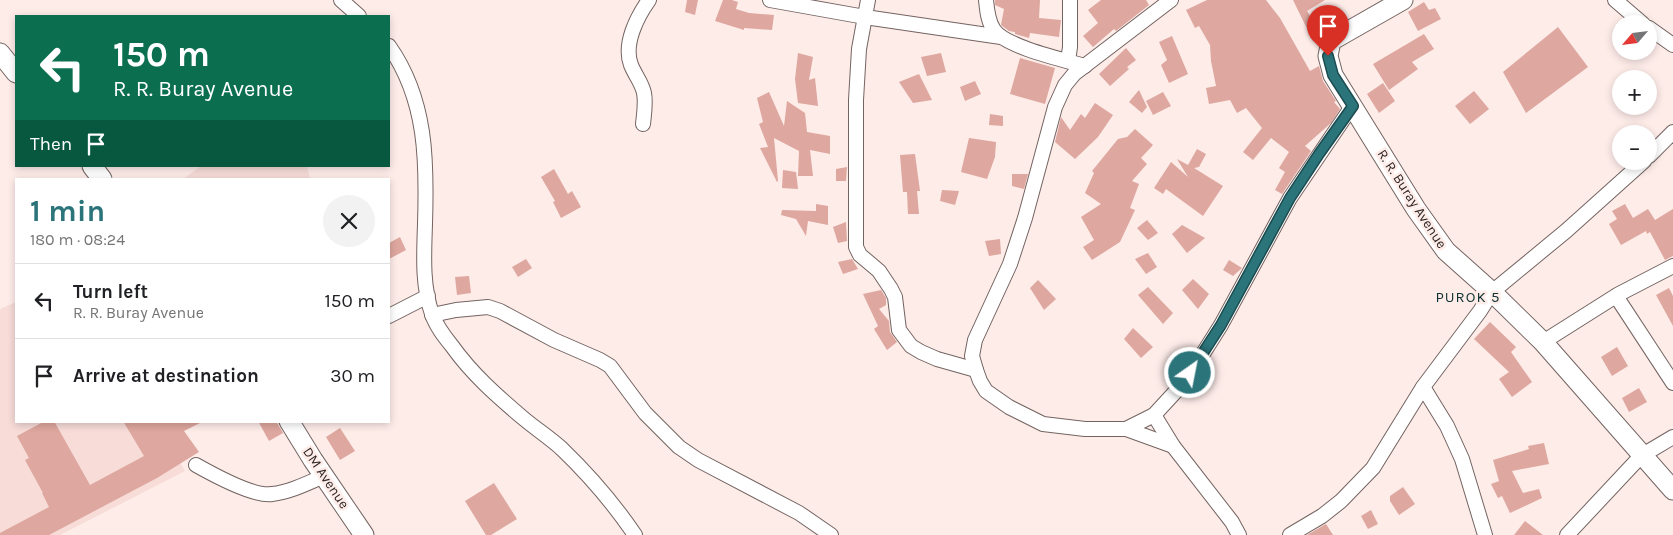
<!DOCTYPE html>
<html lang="en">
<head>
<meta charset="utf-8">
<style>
	:root { --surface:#fff; --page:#f2f2f2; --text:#202124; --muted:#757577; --line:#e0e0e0; --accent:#2b747a }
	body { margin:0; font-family:Karla,sans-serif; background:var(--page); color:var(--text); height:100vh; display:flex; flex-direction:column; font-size:19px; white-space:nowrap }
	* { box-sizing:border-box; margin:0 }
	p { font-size:16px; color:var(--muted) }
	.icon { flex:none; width:28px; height:28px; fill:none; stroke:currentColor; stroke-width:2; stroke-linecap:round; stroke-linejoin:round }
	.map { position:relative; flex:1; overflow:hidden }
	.details { position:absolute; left:15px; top:178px; width:375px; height:245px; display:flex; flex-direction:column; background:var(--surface); border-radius:0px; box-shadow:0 2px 8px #0003 }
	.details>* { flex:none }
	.guide { position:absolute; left:15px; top:15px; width:375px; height:152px; border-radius:0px; box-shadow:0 2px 8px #0003; background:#0b6e4f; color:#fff; overflow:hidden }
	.needle { width:32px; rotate:242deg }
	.tools { position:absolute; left:1612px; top:15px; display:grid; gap:10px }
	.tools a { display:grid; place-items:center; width:45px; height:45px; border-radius:50%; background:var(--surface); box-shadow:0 2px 8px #0003; font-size:25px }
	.pin { position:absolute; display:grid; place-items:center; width:42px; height:42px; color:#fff; margin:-51px -21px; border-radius:50% 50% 50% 0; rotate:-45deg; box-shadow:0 0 5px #0007 }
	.pin .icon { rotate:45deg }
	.me { position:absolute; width:55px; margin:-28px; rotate:33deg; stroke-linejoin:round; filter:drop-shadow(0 0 4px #0008) }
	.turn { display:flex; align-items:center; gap:18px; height:105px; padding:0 15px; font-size:22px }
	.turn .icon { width:65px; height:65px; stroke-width:2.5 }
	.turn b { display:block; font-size:35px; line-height:42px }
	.then { display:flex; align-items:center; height:48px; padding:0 15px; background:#0003; gap:10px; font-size:19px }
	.round { display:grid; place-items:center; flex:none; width:52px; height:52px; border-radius:26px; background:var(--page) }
	.summary { display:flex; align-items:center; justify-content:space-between; height:85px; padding:0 15px }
	h1 { font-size:30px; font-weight:700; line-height:38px; color:var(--accent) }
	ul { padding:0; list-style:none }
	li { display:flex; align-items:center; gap:15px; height:75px; padding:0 15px; border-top:1px solid var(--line) }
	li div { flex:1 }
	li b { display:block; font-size:19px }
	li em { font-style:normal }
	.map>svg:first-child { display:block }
	.built { fill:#f7dcd8 }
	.building { fill:#dea79f }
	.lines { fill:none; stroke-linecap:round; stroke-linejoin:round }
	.street-casing { stroke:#736461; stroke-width:16 }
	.secondary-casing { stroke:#736461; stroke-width:21 }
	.street { stroke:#fff; stroke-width:14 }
	.secondary { stroke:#fff; stroke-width:19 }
	.route-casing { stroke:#1c4b4f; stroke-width:12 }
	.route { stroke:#2b747a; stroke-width:9 }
	.labels { text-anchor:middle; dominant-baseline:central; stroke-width:5; stroke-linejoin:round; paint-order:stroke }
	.street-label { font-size:14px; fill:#2d2625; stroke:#feece9 }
	.neighbourhood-label { font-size:15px; letter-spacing:1px; fill:#0e3133; stroke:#feece9 }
</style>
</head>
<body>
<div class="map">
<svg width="1673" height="535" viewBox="0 0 1673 535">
	<rect width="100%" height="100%" fill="#feece9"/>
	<g class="built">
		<path d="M201,166H307L310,179H183Z"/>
		<path d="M16,302V421H155L185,471L60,535H0V309Z"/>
	</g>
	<g class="building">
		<path d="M687,0H698L695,15L685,12Z"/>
		<path d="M723,0H732L738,2L736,9L749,13L774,15L772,30L744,28V30L715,21Z"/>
		<path d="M995,0H1040L1039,18L1061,20L1059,37L1030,33L1029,38L1015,34V32L1009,31L1001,25L1004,9L995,5Z"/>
		<path d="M1101,0H1146L1149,5L1116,31L1114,29L1093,47L1083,36L1098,23L1088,10Z"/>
		<path d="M1207,0H1266L1280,18L1310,71L1319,66L1323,81L1336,101L1334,102L1340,109L1331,123L1305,146L1311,151L1282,194L1275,190L1285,172L1279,168L1289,152L1271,138L1253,160L1243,152L1262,128L1246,108L1237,113L1230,100L1209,104L1206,88L1216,86L1211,61L1210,45L1199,26L1195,28L1186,10Z"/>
		<path d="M1293,0H1325L1307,11L1322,34L1313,41Z"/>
		<path d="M1424,2L1429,10L1435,8L1441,19L1418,31L1408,12Z"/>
		<path d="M1558,27L1588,67L1526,113L1503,72Z"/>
		<path d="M1424,34L1434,49L1412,62L1418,69L1389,90L1373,64Z"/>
		<path d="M1172,36L1188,74L1169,83L1161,65L1167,60L1159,42Z"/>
		<path d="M1126,48L1136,60L1127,67L1129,69L1110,86L1099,74Z"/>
		<path d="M798,53L813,57L809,80L815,78L818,106L798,103L795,79Z"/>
		<path d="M941,53L946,72L927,76L921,57Z"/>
		<path d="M1020,58L1055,68L1045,104L1010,94Z"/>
		<path d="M919,74L932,100L913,103L899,82Z"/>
		<path d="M975,81L981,94L965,101L960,87Z"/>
		<path d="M1383,83L1395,101L1379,113L1367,94Z"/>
		<path d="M1139,90L1147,107L1142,113L1129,102Z"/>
		<path d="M1474,91L1489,109L1470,124L1455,106Z"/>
		<path d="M769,92L784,126L787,101L805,113L807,132L830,136V154L810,150L813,176H798L799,151L774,138L778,181L777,182L760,148L768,147L759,124L763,122L757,98Z"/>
		<path d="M1163,92L1171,106L1153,115L1146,101Z"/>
		<path d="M1095,103L1113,115L1098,137L1075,159L1055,142L1061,117L1070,130L1081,114L1085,118Z"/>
		<path d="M990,114L1003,116V126L989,125Z"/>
		<path d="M1135,129L1153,145L1141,158L1147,164L1132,181L1139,184L1130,208L1135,210L1120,242L1092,260L1083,247L1094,240L1081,217L1101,204L1085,193L1094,173L1092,171L1118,139L1127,137Z"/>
		<path d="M969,138L996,142L995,157L987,179L961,172Z"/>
		<path d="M1197,149L1206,154L1199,167L1194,168L1223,186L1203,216L1166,189L1163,194L1154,188L1171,162L1188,177L1177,159L1188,165Z"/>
		<path d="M915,154L920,191H917L919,214H908L907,192H903L900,155Z"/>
		<path d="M847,167L846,181H836V169Z"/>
		<path d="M554,169L568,194L572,191L581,207L561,218L553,202L555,201L541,177Z"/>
		<path d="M783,170L796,172L798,189L782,188Z"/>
		<path d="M1012,174H1028L1024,189L1012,186Z"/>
		<path d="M942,190L959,191L955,205L940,201Z"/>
		<path d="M816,204L828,206V225L808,221L806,236L796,219L781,215L782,210L816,211Z"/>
		<path d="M1625,204L1633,218L1648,209L1655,220L1673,209V256L1665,260L1650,232L1647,234L1646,231L1621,245L1609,224L1617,219L1612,211Z"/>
		<path d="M1147,220L1158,233L1148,240L1137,228Z"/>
		<path d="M846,222L847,241L838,243L833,227Z"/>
		<path d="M1182,225L1205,238L1187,253L1172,234Z"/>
		<path d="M400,237L406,250L389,259V243Z"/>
		<path d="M1000,239L1001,254L989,256L985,241Z"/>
		<path d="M1148,253L1157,267L1146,274L1135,259Z"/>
		<path d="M526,259L532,268L518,277L512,267Z"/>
		<path d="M852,259L858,269L843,274L838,262Z"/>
		<path d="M1229,260L1242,268L1233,276L1223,270Z"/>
		<path d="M469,276L471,293L457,295L455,277Z"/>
		<path d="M1193,279L1209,294L1198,309L1182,290Z"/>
		<path d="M1038,280L1056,299L1044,310L1030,288Z"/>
		<path d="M1148,287L1173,313L1163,324L1138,295Z"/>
		<path d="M1669,288L1673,296V326L1656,295Z"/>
		<path d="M881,290L886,298V305L879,309L889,321L890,332L897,342L887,350L874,329L878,326L863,294Z"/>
		<path d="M1490,322L1516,347L1511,352L1532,382L1512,397L1499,379L1509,372L1474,339Z"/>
		<path d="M1133,328L1153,347L1141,358L1124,339Z"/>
		<path d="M1617,347L1628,366L1612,376L1601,357Z"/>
		<path d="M1639,388L1647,402L1629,412L1622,398Z"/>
		<path d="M45,421H54L90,485L144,456L123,421H204L184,431L199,452L157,478L49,535H0V533L49,507L42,493H43L25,460L29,458L17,436Z"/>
		<path d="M258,421H276L283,433L269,441Z"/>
		<path d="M340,428L355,451L340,460L326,437Z"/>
		<path d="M1544,443L1549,464L1512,471L1523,493L1539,489L1542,498L1510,513L1502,496L1498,498L1491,484L1499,481L1493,460L1529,449L1528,446Z"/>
		<path d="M494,483L517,519L491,535H486L465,501Z"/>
		<path d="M1403,487L1415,504L1399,515L1390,501V496Z"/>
		<path d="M1371,510L1378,524L1368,529L1361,516Z"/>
		<path d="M1525,521L1543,535H1514Z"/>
		<path d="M1326,524L1333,535H1307Z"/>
	</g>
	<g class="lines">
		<g class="street-casing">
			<g id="street">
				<path d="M341,0L359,16"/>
				<path d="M770,0L865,17L1001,37"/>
				<path d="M868,0L859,49L856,100V247L860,255L879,271L891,289L895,297L899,330L911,346L921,352L937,359L976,370"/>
				<path d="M986,0C987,10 988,22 994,30C1006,47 1064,60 1085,66"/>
				<path d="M1171,0L1074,74L1065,85L1055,107L1025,218L1010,264L975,340L972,356L976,370L980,381L986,391L1009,407L1043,424L1085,429H1126L1173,446"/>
				<path d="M1615,0L1643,24"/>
				<path d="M1649,28L1673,45"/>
				<path d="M389,46C427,100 427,162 425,224C424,255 422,285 432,314C436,326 444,336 452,346C472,374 497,396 523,418C536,429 550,438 562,449C589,475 614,504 635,535"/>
				<path d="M1068,61L1070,47V0"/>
				<path d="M643,124C644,114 646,103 644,93C642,83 635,75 631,65C623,44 637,17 649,0"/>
				<path d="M1649,156L1673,132"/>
				<path d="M1616,296L1673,383"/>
				<path d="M432,315L456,310L488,307L500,311L554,340L600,360L610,366L645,413L679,447L698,460L799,513L831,535"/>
				<path d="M389,316L428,296"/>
				<path d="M1543,342L1619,294L1673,266"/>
				<path d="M1423,387L1447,426L1462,459L1485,535"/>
				<path d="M1154,415L1177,390L1204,352L1221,325L1290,198L1353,105"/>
				<path d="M1126,429L1154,415L1173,446L1232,522L1239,535"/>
				<path d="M196,465C212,474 254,497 272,494C290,492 308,483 324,476"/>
				<path d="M1290,535L1322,516L1341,501L1373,468L1423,387L1480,311L1492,292L1566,231L1644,161"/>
				<path d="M1567,535L1641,456L1673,437"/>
			</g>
		</g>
		<g class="secondary-casing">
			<g id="secondary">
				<path d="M1403,0L1331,41L1328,56L1333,75L1416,209L1446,251L1492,292L1543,342L1673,490"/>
				<path d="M0,53L16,73"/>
				<path d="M92,166L102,179"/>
				<path d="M289,421L313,460L364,535"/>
			</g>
		</g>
		<use href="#street" class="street"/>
		<use href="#secondary" class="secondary"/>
	</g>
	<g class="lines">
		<g class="route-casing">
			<path id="route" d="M1190,373L1221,325L1290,198L1319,154L1353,106L1333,75L1328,56"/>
		</g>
		<use href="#route" class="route"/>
	</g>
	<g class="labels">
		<g class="street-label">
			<text transform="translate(1412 199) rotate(57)">R. R. Buray Avenue</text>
			<text transform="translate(326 478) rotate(56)">DM Avenue</text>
		</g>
		<g class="neighbourhood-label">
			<text x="1468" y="297">PUROK 5</text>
		</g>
	</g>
</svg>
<div class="tools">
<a><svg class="needle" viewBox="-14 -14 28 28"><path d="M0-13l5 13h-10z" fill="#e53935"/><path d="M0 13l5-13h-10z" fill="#757577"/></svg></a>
<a>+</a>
<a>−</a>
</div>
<div class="pin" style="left:1328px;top:56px;background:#d93025"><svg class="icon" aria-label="arrive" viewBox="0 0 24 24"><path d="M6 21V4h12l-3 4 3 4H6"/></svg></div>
<svg class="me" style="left:1190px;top:373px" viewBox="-20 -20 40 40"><circle r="17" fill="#2b747a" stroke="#fff" stroke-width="3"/><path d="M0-11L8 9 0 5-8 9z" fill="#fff"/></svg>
<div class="guide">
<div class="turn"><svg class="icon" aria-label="left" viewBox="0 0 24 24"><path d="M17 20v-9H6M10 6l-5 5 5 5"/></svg><div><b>150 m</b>R. R. Buray Avenue</div></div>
<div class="then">Then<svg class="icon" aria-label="arrive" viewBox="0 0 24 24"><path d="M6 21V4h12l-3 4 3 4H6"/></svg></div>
</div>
<section class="details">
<div class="summary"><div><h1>1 min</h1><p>180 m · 08:24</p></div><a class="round"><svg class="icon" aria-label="close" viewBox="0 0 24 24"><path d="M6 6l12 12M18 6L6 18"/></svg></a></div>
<ul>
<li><svg class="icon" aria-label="left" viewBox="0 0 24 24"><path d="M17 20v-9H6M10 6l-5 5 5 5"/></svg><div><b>Turn left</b><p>R. R. Buray Avenue</p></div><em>150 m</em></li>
<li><svg class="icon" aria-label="arrive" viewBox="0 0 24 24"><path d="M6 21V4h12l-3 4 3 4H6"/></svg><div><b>Arrive at destination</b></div><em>30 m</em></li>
</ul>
</section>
</div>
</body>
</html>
